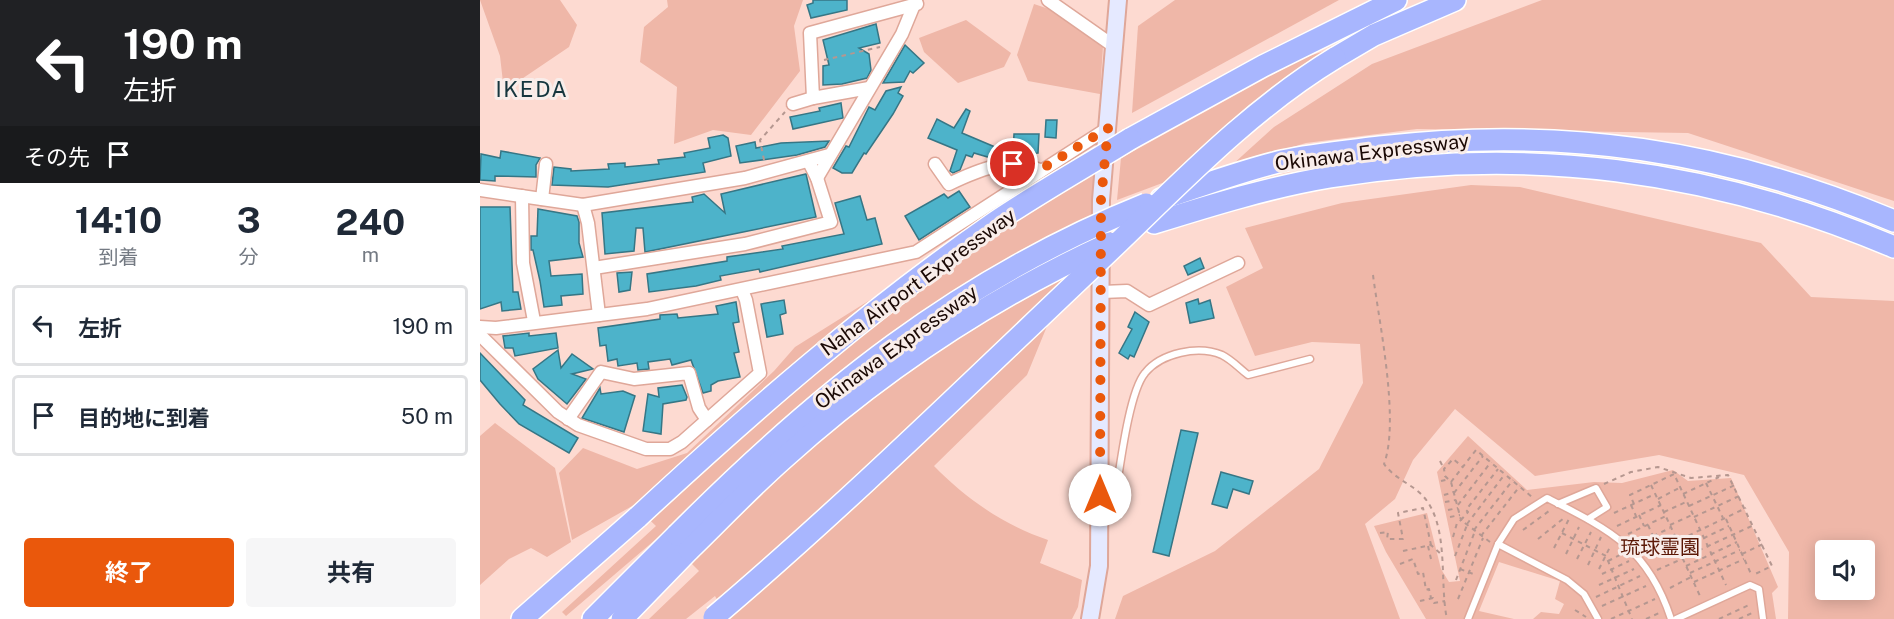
<!DOCTYPE html>
<html lang="ja">
<head>
<meta charset="utf-8">
<style>
	:root { --surface:#fff; --page:#f6f6f7; --text:#1f2937; --muted:#747a83; --line:#e0e1e3; --accent:#ea580c }
	body { margin:0; font-family:"Public Sans","Noto Sans JP",sans-serif; background:var(--page); color:var(--text); height:100vh; display:flex; flex-direction:column; font-size:22px; white-space:nowrap }
	* { box-sizing:border-box; margin:0 }
	p { font-size:20px; color:var(--muted) }
	.icon { flex:none; width:33px; height:33px; fill:none; stroke:currentColor; stroke-width:2; stroke-linecap:round; stroke-linejoin:round }
	.map { position:relative; flex:1; overflow:hidden }
	.sheet { display:flex; flex-direction:column; background:var(--surface); width:480px }
	.sheet>* { flex:none }
	.banner { background:#202124; color:#fff; overflow:hidden }
	.controls { position:absolute; left:1335px; top:540px; display:grid; gap:12px }
	.controls a { display:grid; place-items:center; width:60px; height:60px; border-radius:6px; background:var(--surface); box-shadow:0 3px 15px #0003; font-size:30px }
	.pin { position:absolute; display:grid; place-items:center; width:51px; height:51px; color:#fff; margin:-26px; border:3px solid #fff; border-radius:50%; box-shadow:0 2px 6px #0007 }
	.me { position:absolute; width:66px; margin:-33px; rotate:0deg; stroke-linejoin:round; filter:drop-shadow(0 0 4px #0008) }
	.turn { display:flex; align-items:center; gap:21px; height:126px; padding:0 24px; font-size:27px }
	.turn .icon { width:78px; height:78px; stroke-width:2.5 }
	.turn b { display:block; font-size:42px; line-height:51px }
	.then { display:flex; align-items:center; height:57px; padding:0 24px; background:#0003; gap:12px; font-size:22px }
	.eta { display:flex; justify-content:space-evenly; align-items:center; height:102px; text-align:center }
	.eta b { font-size:36px; font-weight:700; line-height:42px }
	.button { display:flex; gap:12px; margin-top:auto; padding:12px 24px }
	.button a { flex:1; height:69px; border-radius:6px; background:var(--accent); color:#fff; font-size:24px; font-weight:700; line-height:69px; text-align:center }
	.button a+a { background:var(--page); color:var(--text) }
	ul { padding:0; list-style:none }
	li { display:flex; align-items:center; gap:18px; height:81px; margin:0 12px 9px; padding:0 12px; border:3px solid var(--line); border-radius:6px }
	li div { flex:1 }
	li b { display:block; font-size:22px }
	li em { font-style:normal }
	main { display:flex; flex:1; min-height:0 }
	.map>svg:first-child { display:block }
	.green { fill:#efb7a8; fill-rule:evenodd }
	.building { fill:#4db3ca; stroke:#367685; stroke-width:1.5 }
	.lines { fill:none; stroke-linecap:round; stroke-linejoin:round }
	.lane-casing { stroke:#dfa799; stroke-width:9 }
	.street-casing { stroke:#dfa799; stroke-width:15 }
	.secondary-casing { stroke:#dfa799; stroke-width:20 }
	.highway-casing { stroke:#fff; stroke-width:24 }
	.path { stroke:#b59790; stroke-width:2; stroke-dasharray:4.5 4.5; stroke-linecap:butt }
	.lane { stroke:#fff; stroke-width:6 }
	.street { stroke:#fff; stroke-width:12 }
	.secondary { stroke:#e5e9ff; stroke-width:16 }
	.highway { stroke:#a8b6fe; stroke-width:21 }
	.highway-bridge-casing { stroke:#fff; stroke-width:24; stroke-linecap:butt }
	.highway-bridge { stroke:#a8b6fe; stroke-width:21 }
	.route { stroke:#ea580c; stroke-width:10; stroke-dasharray:0 18 }
	.labels { text-anchor:middle; dominant-baseline:central; stroke-width:6; stroke-linejoin:round; paint-order:stroke }
	.street-label { font-size:20px; fill:#1a0804; stroke:#f9edea }
	.park-label { font-size:20px; fill:#5b1705; stroke:#f9edea }
	.quarter-label { font-size:22px; letter-spacing:1.5px; fill:#16363e; stroke:#f9edea }
</style>
</head>
<body>
<main>
<section class="sheet">
<div class="banner">
<div class="turn"><svg class="icon" aria-label="left" viewBox="0 0 24 24"><path d="M17 20v-9H6M10 6l-5 5 5 5"/></svg><div><b>190 m</b>左折</div></div>
<div class="then">その先<svg class="icon" aria-label="arrive" viewBox="0 0 24 24"><path d="M6 21V4h12l-3 4 3 4H6"/></svg></div>
</div>
<div class="eta">
<div><b>14:10</b><p>到着</p></div>
<div><b>3</b><p>分</p></div>
<div><b>240</b><p>m</p></div>
</div>
<ul>
<li><svg class="icon" aria-label="left" viewBox="0 0 24 24"><path d="M17 20v-9H6M10 6l-5 5 5 5"/></svg><div><b>左折</b></div><em>190 m</em></li>
<li><svg class="icon" aria-label="arrive" viewBox="0 0 24 24"><path d="M6 21V4h12l-3 4 3 4H6"/></svg><div><b>目的地に到着</b></div><em>50 m</em></li>
</ul>
<div class="button"><a>終了</a><a>共有</a></div>
</section>
<div class="map">
<svg width="1414" height="619" viewBox="0 0 1414 619">
	<rect width="100%" height="100%" fill="#fddad1"/>
	<g class="green">
		<path d="M0,0H80L97,25L89,47L24,91L20,56Z"/>
		<path d="M187,0H323L314,26L320,71L271,135L233,130L194,144L197,87L160,62L164,27L188,7Z"/>
		<path d="M695,0H859L652,113L658,26Z"/>
		<path d="M1062,0H1414V201L1208,133L937,129L826,143L752,165L794,127L892,64Z"/>
		<path d="M554,4L578,12L623,46L620,94L548,81L537,55Z"/>
		<path d="M486,20L531,53L524,67L478,83L444,52L439,38Z"/>
		<path d="M857,47L768,112L685,182L637,200L641,158L823,58Z"/>
		<path d="M598,161L615,177L613,214L547,375L454,466C485,498 525,526 568,540L560,563L602,580L598,607L592,619H248L235,596L206,619H169L219,571L182,534L86,616L82,612L176,526L154,505L92,540L79,473L103,448L157,469L207,453L294,371L315,347L425,278Z"/>
		<path d="M991,185L1040,187L1281,243L1331,297L1414,301V619H1308L1309,552L1264,475L1179,455L1055,476L975,409L933,460L915,499L885,524L920,619H635L643,596L735,551L839,469L883,383L880,344L832,342L775,356L746,287L783,268L765,228L862,203ZM1346,550H1384V590H1346Z"/>
		<path d="M15,423L75,468L91,542L67,557L51,548L29,559L0,585V436Z"/>
		<path d="M988,436L1047,490L1114,482L1142,483L1193,470L1208,481L1251,478L1298,587L1292,593L1296,619H1053L1061,612L1079,614L1084,604L1075,599L1080,581L1019,562L999,611L1034,619H946L906,552L894,526L947,513L961,569L969,582L980,581L957,472Z"/>
	</g>
	<g class="building">
		<path d="M333,0H367V10L331,18L327,5L333,3Z"/>
		<path d="M396,24L400,43L379,48L389,54L391,70L387,78L362,84L343,85V66L349,65L343,40Z"/>
		<path d="M425,45L444,63L433,73L430,71L424,82L403,83Z"/>
		<path d="M421,87L418,93L423,96L413,114L386,154L384,153L372,173H362L353,168L366,146L369,147L389,107L395,110L406,91Z"/>
		<path d="M361,103L363,118L313,129L310,117L340,111L339,108Z"/>
		<path d="M486,109L490,111L482,133L515,147L511,158L494,153L492,157L486,155L480,170L473,173L470,171L477,150L448,138L457,119L474,128Z"/>
		<path d="M566,120H577L576,138L565,137Z"/>
		<path d="M534,134H559L558,153L533,154Z"/>
		<path d="M243,135L248,138L251,156L223,163L225,172L128,187L72,185L74,167L91,169V171L129,169L128,164L145,163V167L179,164L178,160L205,157L204,153L230,148L228,138Z"/>
		<path d="M349,141L345,147L317,155L260,163L256,146L275,142L276,148L301,143Z"/>
		<path d="M21,151L60,158L56,165V177L15,176V181L0,180L1,154L20,158Z"/>
		<path d="M326,174L336,217L165,252L163,228H156L154,251L125,254L122,213L213,202L212,197L224,194L245,213L241,194Z"/>
		<path d="M479,191L490,207L439,240L425,216L464,194L468,198Z"/>
		<path d="M380,196L387,220L395,218L402,244L280,272L279,269L240,276L241,280L216,286L169,292L167,274L247,261V257L303,249L302,246L364,234L355,203Z"/>
		<path d="M0,207H30L33,292H38L41,309L22,311L21,302L0,309Z"/>
		<path d="M58,209L97,216L99,222V243L103,257L69,261L71,276L102,274L103,294L81,296L82,305L64,307L60,281L53,250H51V236H57Z"/>
		<path d="M720,258L724,268L708,275L704,266Z"/>
		<path d="M152,272L150,290L139,292L137,273Z"/>
		<path d="M718,299L719,304L730,300L734,318L710,323L706,303Z"/>
		<path d="M304,300L306,313L300,315L303,334L287,337L281,304Z"/>
		<path d="M256,302L259,322L253,323L259,352L254,353L260,377L238,381L231,385V391L223,393L211,360L192,365L190,359L168,362L169,369L158,370L157,363L138,366L137,359L128,361L126,345L120,346L118,328L180,319V315L197,314L198,318L238,314L236,306Z"/>
		<path d="M655,312L669,322L654,357L650,355L648,359L639,353L652,329L648,327Z"/>
		<path d="M49,333V336L76,333L78,348L35,356L33,348H25L23,336Z"/>
		<path d="M78,350L81,368L92,354L113,369L92,374L106,379L87,404L58,379L53,369Z"/>
		<path d="M0,353L45,400L43,405L98,438L89,453L39,424L20,404L0,380Z"/>
		<path d="M202,385L207,397L206,400L183,404L181,434L163,431L168,394L179,397L178,388Z"/>
		<path d="M120,388L121,394L143,391L155,396L144,432L102,418Z"/>
		<path d="M701,430L718,433L689,556L673,552Z"/>
		<path d="M741,472L773,481L769,494L753,489L747,508L732,504Z"/>
	</g>
	<g class="lines">
		<g class="lane-casing">
			<g id="lane">
				<path d="M1078,504L1116,488L1127,507L1108,519"/>
				<path d="M620,511L634,504C639,476 648,393 665,373C681,353 718,345 742,355C752,360 759,368 768,375L830,359"/>
				<path d="M1018,544L1087,580L1104,594L1118,619"/>
				<path d="M988,619L1018,544L1034,519L1067,498C1130,530 1168,548 1191,619"/>
				<path d="M1196,619L1270,585L1279,589L1283,619"/>
			</g>
		</g>
		<g class="street-casing">
			<g id="street">
				<path d="M568,0L635,47"/>
				<path d="M389,88L333,98L330,33L437,4"/>
				<path d="M313,104L333,98"/>
				<path d="M455,164L469,184C498,170 528,157 560,170"/>
				<path d="M337,178L422,34L436,0"/>
				<path d="M0,190L103,205L265,178L349,155"/>
				<path d="M42,196L43,263L54,321"/>
				<path d="M62,199L66,164"/>
				<path d="M103,205L108,223L119,315"/>
				<path d="M114,268L265,244L351,222L337,178L329,162"/>
				<path d="M622,292L647,291L669,305L758,263"/>
				<path d="M0,327L16,328L167,309L436,252L628,128"/>
				<path d="M0,335L78,412L98,425L166,449H190L202,442L280,373L266,300L262,290"/>
				<path d="M88,419L121,372L154,379L209,373L219,408L227,420"/>
			</g>
		</g>
		<g class="secondary-casing">
			<path id="secondary" d="M610,619L619,566L621,200L638,0"/>
		</g>
		<g class="highway-casing">
			<g id="highway">
				<path d="M855,58L894,35L975,0"/>
				<path d="M650,139L783,66L916,0"/>
				<path d="M681,199C721,186 760,171 802,161C834,154 868,151 900,147C1082,126 1245,150 1414,221"/>
				<path d="M674,223C732,205 790,187 850,177C1046,145 1231,169 1414,247"/>
				<path d="M42,619L158,517"/>
				<path d="M113,619L197,535"/>
				<path d="M142,619L209,550"/>
			</g>
		</g>
		<g class="path">
			<path d="M344,60L400,47"/>
			<path d="M284,160L280,140L305,112"/>
			<path d="M893,275C899,322 920,421 904,464C916,480 932,484 943,496C970,526 959,583 967,619"/>
			<path d="M960,461L964,469"/>
			<path d="M961,481L969,479"/>
			<path d="M971,482L996,450L1052,497"/>
			<path d="M1226,483L1243,518"/>
			<path d="M1124,484L1151,472L1178,467L1211,478L1248,475L1292,566L1273,575"/>
			<path d="M1171,485L1197,540"/>
			<path d="M974,493L1003,456"/>
			<path d="M1203,494L1239,477"/>
			<path d="M964,495L974,492"/>
			<path d="M1178,499L1199,488"/>
			<path d="M965,502L976,500"/>
			<path d="M1154,504L1150,495L1194,474L1246,585"/>
			<path d="M978,505L1011,462"/>
			<path d="M1151,505L1156,516"/>
			<path d="M1209,506L1255,485"/>
			<path d="M968,510L978,508"/>
			<path d="M1184,512L1206,502"/>
			<path d="M1134,513L1175,494"/>
			<path d="M1159,515L1164,526"/>
			<path d="M970,517L980,515"/>
			<path d="M1214,517L1259,496"/>
			<path d="M1246,519L1272,576"/>
			<path d="M987,524L1025,474"/>
			<path d="M1168,525L1173,536"/>
			<path d="M1190,525L1212,515"/>
			<path d="M1137,526L1181,505"/>
			<path d="M994,530L1033,480"/>
			<path d="M1043,530L1069,511"/>
			<path d="M900,533L908,532L907,539H923L918,513L943,508L951,545"/>
			<path d="M1082,533L1126,556L1152,619"/>
			<path d="M1148,534L1186,516"/>
			<path d="M1175,535L1182,548"/>
			<path d="M1001,536L1040,486"/>
			<path d="M973,537L977,523L981,520L971,482L965,476L964,469L973,459L983,467"/>
			<path d="M1058,539L1084,518"/>
			<path d="M1010,542L981,520L988,512L986,510L1018,469"/>
			<path d="M1195,542L1220,596"/>
			<path d="M1157,544L1190,528"/>
			<path d="M948,546L951,559"/>
			<path d="M1074,548L1089,519"/>
			<path d="M1199,550L1249,526"/>
			<path d="M923,551L951,545L962,555"/>
			<path d="M1086,554L1099,527"/>
			<path d="M1262,554L1283,544"/>
			<path d="M1168,555L1266,508"/>
			<path d="M975,556L987,525"/>
			<path d="M1202,558L1274,525"/>
			<path d="M1097,559L1111,532"/>
			<path d="M1128,561L1142,554"/>
			<path d="M920,564L933,559L938,574L943,572L946,590L949,589L951,598"/>
			<path d="M1108,565L1121,537"/>
			<path d="M1206,566L1257,542"/>
			<path d="M980,569L996,575"/>
			<path d="M1119,569L1131,545"/>
			<path d="M1177,570L1202,559"/>
			<path d="M1210,573L1260,550"/>
			<path d="M1122,574L1149,561"/>
			<path d="M976,580L995,531"/>
			<path d="M1214,582L1264,559"/>
			<path d="M1119,585L1154,569"/>
			<path d="M1190,588L1211,577"/>
			<path d="M1116,597L1160,576"/>
			<path d="M978,599L1003,538"/>
			<path d="M940,601L953,598L954,603L965,601"/>
			<path d="M1122,606L1166,586"/>
			<path d="M1095,610L1106,617"/>
			<path d="M1131,619L1175,599"/>
			<path d="M1166,619L1179,613"/>
			<path d="M1239,619L1271,604"/>
			<path d="M1259,619L1272,613"/>
		</g>
		<use href="#lane" class="lane"/>
		<use href="#street" class="street"/>
		<use href="#secondary" class="secondary"/>
		<use href="#highway" class="highway"/>
		<g class="highway-bridge-casing">
			<g id="highway-bridge">
				<path d="M158,517C271,412 387,311 514,223C558,193 605,167 650,139"/>
				<path d="M197,535C337,394 479,279 666,204"/>
				<path d="M209,550C241,519 271,487 304,458C401,371 512,297 630,243"/>
				<path d="M234,617C367,504 491,382 618,262C693,191 766,112 855,58"/>
			</g>
		</g>
		<use href="#highway-bridge" class="highway-bridge"/>
	</g>
	<g class="lines">
		<path class="route" d="M533,164L560,170L628,128L621,200L620,495"/>
	</g>
	<g class="labels">
		<g class="street-label">
			<text transform="translate(892 152) rotate(-7)">Okinawa Expressway</text>
			<text transform="translate(438 282) rotate(-36)">Naha Airport Expressway</text>
			<text transform="translate(416 347) rotate(-36)">Okinawa Expressway</text>
		</g>
		<g class="park-label">
			<text x="1180" y="547">琉球霊園</text>
		</g>
		<g class="quarter-label">
			<text x="52" y="89">IKEDA</text>
		</g>
	</g>
</svg>
<div class="controls">
<a><svg class="icon" aria-label="sound" viewBox="0 0 24 24"><path d="M4 9h4l5-4v14l-5-4H4zM17 9q2 3 0 6"/></svg></a>
</div>
<div class="pin" style="left:533px;top:164px;background:#d93025"><svg class="icon" aria-label="arrive" viewBox="0 0 24 24"><path d="M6 21V4h12l-3 4 3 4H6"/></svg></div>
<svg class="me" style="left:620px;top:495px" viewBox="-20 -20 40 40"><circle r="19" fill="#fff"/><path d="M0-13L10 11 0 6-10 11z" fill="#ea580c"/></svg>
</div>
</main>
</body>
</html>
